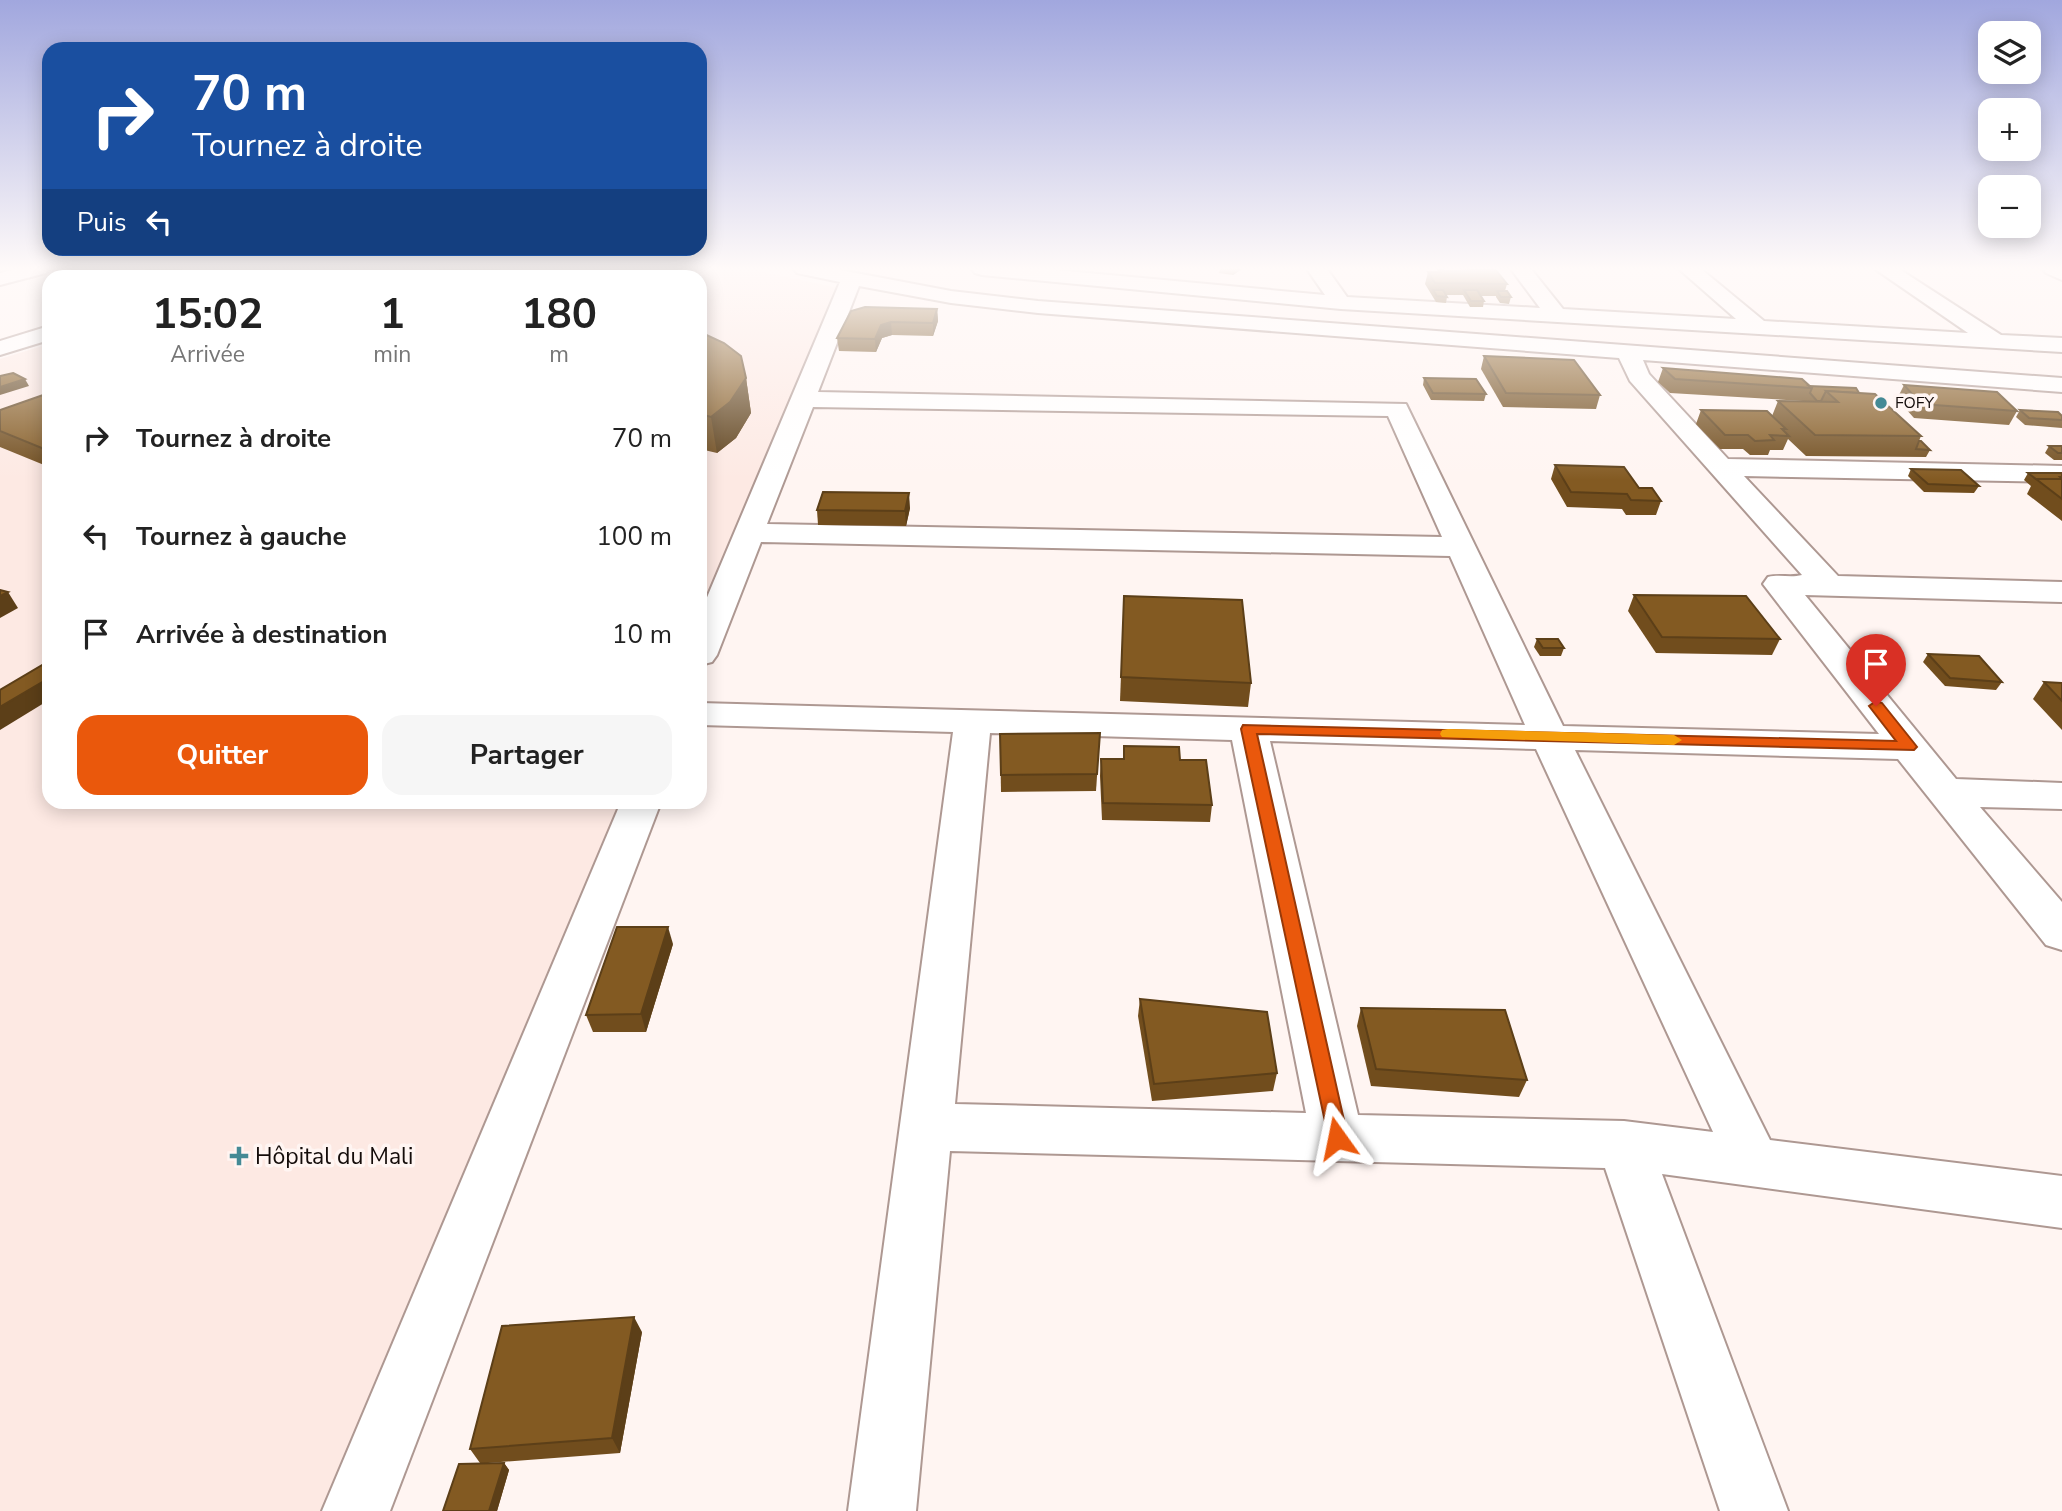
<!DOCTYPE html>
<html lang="fr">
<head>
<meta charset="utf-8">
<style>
	:root { --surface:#fff; --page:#f6f6f6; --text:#222; --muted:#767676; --accent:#ea580c }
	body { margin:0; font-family:"Nunito Sans",sans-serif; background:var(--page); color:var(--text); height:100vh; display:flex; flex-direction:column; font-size:26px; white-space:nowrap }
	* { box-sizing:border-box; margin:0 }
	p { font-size:23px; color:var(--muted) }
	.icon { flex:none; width:38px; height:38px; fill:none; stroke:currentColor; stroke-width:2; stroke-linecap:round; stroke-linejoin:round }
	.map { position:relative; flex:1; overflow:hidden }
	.drawer { position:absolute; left:42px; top:270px; width:665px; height:539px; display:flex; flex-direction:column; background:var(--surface); border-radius:21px; box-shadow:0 4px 18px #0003 }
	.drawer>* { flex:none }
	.guide { position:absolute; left:42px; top:42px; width:665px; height:214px; border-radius:21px; box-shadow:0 4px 18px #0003; background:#1a4fa0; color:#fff; overflow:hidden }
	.controls { position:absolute; left:1978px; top:21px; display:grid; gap:14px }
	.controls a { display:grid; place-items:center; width:63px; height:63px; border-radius:14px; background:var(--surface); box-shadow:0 4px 18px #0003; font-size:35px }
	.pin { position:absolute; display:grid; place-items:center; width:60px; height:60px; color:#fff; margin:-72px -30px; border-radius:50% 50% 50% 0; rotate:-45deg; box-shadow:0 0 7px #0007 }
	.pin .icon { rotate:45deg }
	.me { position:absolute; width:77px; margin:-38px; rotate:348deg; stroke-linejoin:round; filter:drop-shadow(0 0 5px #0008) }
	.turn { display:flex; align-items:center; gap:24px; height:147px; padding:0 35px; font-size:32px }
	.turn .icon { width:91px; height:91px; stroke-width:2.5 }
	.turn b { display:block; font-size:49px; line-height:60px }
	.then { display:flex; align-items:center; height:66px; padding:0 35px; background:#0003; gap:14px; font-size:26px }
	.eta { display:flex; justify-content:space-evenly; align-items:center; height:119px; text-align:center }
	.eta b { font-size:42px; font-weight:700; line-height:49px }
	.button { display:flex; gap:14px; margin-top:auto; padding:14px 35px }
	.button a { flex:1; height:80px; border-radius:21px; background:var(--accent); color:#fff; font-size:28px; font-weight:700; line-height:80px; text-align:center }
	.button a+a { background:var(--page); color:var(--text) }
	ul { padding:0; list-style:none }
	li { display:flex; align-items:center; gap:21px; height:98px; padding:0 35px }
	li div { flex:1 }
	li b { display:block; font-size:26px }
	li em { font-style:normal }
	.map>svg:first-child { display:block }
	.built { fill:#fde9e3 }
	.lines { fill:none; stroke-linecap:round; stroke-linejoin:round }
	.minor-casing { stroke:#ae9892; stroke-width:4 }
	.minor { fill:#fff; fill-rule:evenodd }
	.wall { fill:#714d1d }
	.shaded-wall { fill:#5c3f18 }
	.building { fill:#835a22; stroke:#5c3f18; stroke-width:2 }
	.route { fill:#ea580c; stroke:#983908; stroke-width:2 }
	.slow { fill:#f59e0b }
	.poi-dot { fill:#448a95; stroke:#fff5f2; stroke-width:2.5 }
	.labels { text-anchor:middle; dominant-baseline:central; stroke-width:7; stroke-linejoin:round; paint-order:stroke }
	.far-poi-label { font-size:16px; fill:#140c0a; stroke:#fff5f2; text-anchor:start }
	.near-poi-label { font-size:23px; fill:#140c0a; stroke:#fff5f2; text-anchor:start }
</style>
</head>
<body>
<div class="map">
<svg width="2062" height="1511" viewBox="0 0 2062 1511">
	<rect width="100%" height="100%" fill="#fff5f2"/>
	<g class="built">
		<path d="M284,269H749L838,288L700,616V276H260Z"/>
		<path d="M49,344V802H624L333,1511H0V359Z"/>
	</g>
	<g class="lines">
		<g class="minor-casing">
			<g id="minor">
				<path d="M16,269H49L46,273L0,285V273Z"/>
				<path d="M66,269H86L91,276H71Z"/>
				<path d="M233,269H264C254,280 234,277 220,276L223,272Z"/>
				<path d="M794,269H835L951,291L1038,301L2062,378V392L1643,360L1649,374L1728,459L2062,466V482L1744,476L1838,576L2062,582V602L1805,595L1956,779L2062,783V809L1980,807L2062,902V950L2046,945L1898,759L1575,750L1770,1140L2062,1176V1228L1662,1174L1788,1511H1720L1605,1168L950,1151L916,1511H848L953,732L700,725V703L1525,725L1450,556L761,542L717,655L712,662L700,665V614L840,282L797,273ZM859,286L951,303L1038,313L1619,358L1630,381L1802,575C1790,578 1780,574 1768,577L1763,584L1879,734L1563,726L1406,404L818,392ZM813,407L1388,416L1442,537L767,524ZM990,733L1232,740L1306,1113L955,1104ZM1270,741L1536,749L1713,1132L1624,1121L1358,1115Z"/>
				<path d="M972,269H1045L1325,295L1307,269H1327L1347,297L1540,308L1511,269H1531L1563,309L1736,319L1679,269H1701L1764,321L1968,333L1875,269H1899L2001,335L2062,338V352L1341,309L982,275L975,273Z"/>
				<path d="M2043,269H2062V280L2046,273Z"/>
				<path d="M49,326V340L0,355V341Z"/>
				<path d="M621,802H661L390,1511H322Z"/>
			</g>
		</g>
		<use href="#minor" class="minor"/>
	</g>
	<g class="wall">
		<path d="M184,269L161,276H146L143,271Z"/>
		<path d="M442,269H501L489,274L501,276H431L430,273Z"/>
		<path d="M1220,269H1242L1233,275L1219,273Z"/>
		<path d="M1438,269L1507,284L1505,291L1511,297L1509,304L1500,303L1496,297V296H1480L1484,301L1483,307H1470L1463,295H1446L1447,297L1446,303L1436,302L1425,284L1428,272H1437Z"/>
		<path d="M937,309L938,321L933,336L892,335L882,338L876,352L839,351L837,338Z"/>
		<path d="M700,332L746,378L751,413L736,438L717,453L700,449Z"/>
		<path d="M1484,356L1600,395L1596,409L1503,407L1481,369Z"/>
		<path d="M1663,368L1809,386L1859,393L1921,436L1919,441L1930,450L1926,457L1806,456L1788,439L1783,450H1770L1768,455H1750L1743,449H1720L1696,424L1701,410L1772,416L1778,401H1803L1670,393L1658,382Z"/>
		<path d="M1424,378L1486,394L1484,401L1431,400L1423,385Z"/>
		<path d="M1904,385L2017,411L2009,425L1914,418L1897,399Z"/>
		<path d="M49,393V467L0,447V410Z"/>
		<path d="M2020,410L2062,416V428L2025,425L2016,417Z"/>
		<path d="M2049,446H2062V460H2054L2045,453Z"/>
		<path d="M1555,465L1639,488L1661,501L1656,515H1626L1622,509L1567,507L1551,479Z"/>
		<path d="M1911,469L1979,486L1974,493L1924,492L1908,476Z"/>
		<path d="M2028,473H2062V521L2027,494L2031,486L2024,480Z"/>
		<path d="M910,508L906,526L818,525L817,510Z"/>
		<path d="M1634,595L1780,639L1772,655L1656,653L1628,611Z"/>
		<path d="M1124,596L1251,683L1248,707L1120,701Z"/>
		<path d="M1537,639L1564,648L1561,656H1540L1534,647Z"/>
		<path d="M1928,654L2002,682L1996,690L1945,686L1923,662Z"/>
		<path d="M2044,682L2062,683V730L2033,699Z"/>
		<path d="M1100,733L1096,791L1001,792L1000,734Z"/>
		<path d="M1124,746L1180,760L1212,805L1210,822L1102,820L1100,776L1101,759H1123Z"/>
		<path d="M673,944L646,1032H593L586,1015Z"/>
		<path d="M1140,999L1277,1073L1273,1091L1152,1101L1138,1016Z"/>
		<path d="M1361,1008L1527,1080L1519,1097L1371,1086L1357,1026Z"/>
		<path d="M642,1332L620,1453L488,1463H504L509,1470L497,1511H443L480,1463L470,1449Z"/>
	</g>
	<g class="shaded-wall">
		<path d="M163,269H184L161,276H152L151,273Z"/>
		<path d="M466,269H501L481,276H446Z"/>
		<path d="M1235,269H1242L1233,275Z"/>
		<path d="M937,309L938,321L933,336V323Z"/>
		<path d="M891,322L892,335L882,338L876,352L875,339L881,325Z"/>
		<path d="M746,378L751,413L736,438L717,453L711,417Z"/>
		<path d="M25,379L29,386L0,395V387Z"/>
		<path d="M909,493L910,508L906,526L905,511Z"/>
		<path d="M8,592L18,608L0,618V596Z"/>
		<path d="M49,678V700L0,730V707Z"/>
		<path d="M668,927L673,944L646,1032L641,1014Z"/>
		<path d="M634,1317L642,1332L620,1453L612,1438Z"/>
		<path d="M504,1463L509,1470L497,1511H489Z"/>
	</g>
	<g class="building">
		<path d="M151,269H163L151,273L143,271Z"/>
		<path d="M442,269H466L446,276L430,273Z"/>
		<path d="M1438,269L1447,271L1495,269L1507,284L1435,283L1428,272H1440Z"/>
		<path d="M320,272L337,274L332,276H307Z"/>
		<path d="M481,272L501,276H468Z"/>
		<path d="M1433,290H1443L1447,297L1437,296Z"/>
		<path d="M1464,290H1477L1484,301H1471Z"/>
		<path d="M1497,291H1507L1511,297H1501Z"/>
		<path d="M865,307L937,309L933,323L891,322L881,325L875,339L837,338L851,311Z"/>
		<path d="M700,332L724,343L741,356L746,378L730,402L711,417L700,414Z"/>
		<path d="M1484,356L1574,360L1600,395L1506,393Z"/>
		<path d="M1663,368L1802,379L1812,388L1675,379Z"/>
		<path d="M13,373L25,379L0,387V376Z"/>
		<path d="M1424,378L1476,379L1486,394L1433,393Z"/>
		<path d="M1904,385L1997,392L2017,411L1921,404Z"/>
		<path d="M1809,386L1856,388L1859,393L1826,391L1821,401H1817L1810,393L1812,388Z"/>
		<path d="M1826,391L1875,394L1921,436L1815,435L1778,401L1838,402Z"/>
		<path d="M49,393V451L0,431V410Z"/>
		<path d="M1701,410L1767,411L1786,429H1782L1789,436L1770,435L1774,440L1755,441L1748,435H1725Z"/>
		<path d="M2020,410L2058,412L2062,416V420L2029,418Z"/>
		<path d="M1919,441H1921L1930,450L1916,449Z"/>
		<path d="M2049,446H2062V453H2058Z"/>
		<path d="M1555,465L1624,467L1639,488H1652L1661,501L1631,500L1627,494L1571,492Z"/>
		<path d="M1911,469L1961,470L1979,486L1928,484Z"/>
		<path d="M2028,473H2062V477H2060L2062,479H2036Z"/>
		<path d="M2036,479H2062V499Z"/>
		<path d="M823,492L909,493L905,511L817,510Z"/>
		<path d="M0,590L8,592L0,596Z"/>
		<path d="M1634,595L1746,596L1780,639L1662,637Z"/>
		<path d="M1124,596L1242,600L1251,683L1121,677Z"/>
		<path d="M1537,639H1558L1564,648H1543Z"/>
		<path d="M1928,654L1979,656L2002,682L1950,678Z"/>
		<path d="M49,661V678L0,707V690Z"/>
		<path d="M2044,682L2062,683V701Z"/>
		<path d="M1100,733L1097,774L1001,775L1000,734Z"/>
		<path d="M1124,746L1179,747L1180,760H1206L1212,805L1103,803L1101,759H1124Z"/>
		<path d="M617,927H668L641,1014L586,1015Z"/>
		<path d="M1140,999L1267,1012L1277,1073L1154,1084Z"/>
		<path d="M1361,1008L1505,1010L1527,1080L1376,1069Z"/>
		<path d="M634,1317L612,1438L470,1449L502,1326Z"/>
		<path d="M504,1463L489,1511H443L459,1464Z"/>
	</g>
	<linearGradient id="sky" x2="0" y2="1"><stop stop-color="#a1a7de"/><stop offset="0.56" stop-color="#fffaf9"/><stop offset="1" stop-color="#fffaf9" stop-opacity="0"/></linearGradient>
	<rect width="2062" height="480" fill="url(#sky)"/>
	<path class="route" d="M1876,701L1882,703L1914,743L1917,747L1914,750L1257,734L1348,1138L1345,1145L1337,1148L1330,1145L1241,729L1243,725L1896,741L1869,706Z"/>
	<path class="slow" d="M1448,729L1674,735L1682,740L1674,745L1442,737L1440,734L1442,730Z"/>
	<g class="poi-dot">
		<circle cx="1881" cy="403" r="7"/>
		<path d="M235.5 1145.5h7v7h7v7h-7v7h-7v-7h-7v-7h7z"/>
	</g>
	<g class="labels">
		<g class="far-poi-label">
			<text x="1895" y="403">FOFY</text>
		</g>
		<g class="near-poi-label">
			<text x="255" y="1156">Hôpital du Mali</text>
		</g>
	</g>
</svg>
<div class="controls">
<a><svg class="icon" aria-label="layers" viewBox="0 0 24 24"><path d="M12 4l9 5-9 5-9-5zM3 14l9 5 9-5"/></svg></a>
<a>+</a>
<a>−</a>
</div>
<div class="pin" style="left:1876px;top:706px;background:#d93025"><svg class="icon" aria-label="arrive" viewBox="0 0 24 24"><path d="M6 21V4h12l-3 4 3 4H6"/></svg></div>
<svg class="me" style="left:1337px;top:1138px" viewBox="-20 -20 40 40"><path d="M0-17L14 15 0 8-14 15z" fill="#ea580c" stroke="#fff" stroke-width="4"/></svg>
<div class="guide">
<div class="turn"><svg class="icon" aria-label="right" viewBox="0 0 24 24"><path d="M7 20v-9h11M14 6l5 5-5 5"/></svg><div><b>70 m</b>Tournez à droite</div></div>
<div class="then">Puis<svg class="icon" aria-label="left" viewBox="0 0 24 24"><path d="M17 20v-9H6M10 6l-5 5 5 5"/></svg></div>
</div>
<section class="drawer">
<div class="eta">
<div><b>15:02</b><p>Arrivée</p></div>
<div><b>1</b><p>min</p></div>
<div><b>180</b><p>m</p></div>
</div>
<ul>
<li><svg class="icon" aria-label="right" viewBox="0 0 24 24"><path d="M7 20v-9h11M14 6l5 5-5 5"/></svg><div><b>Tournez à droite</b></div><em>70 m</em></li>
<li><svg class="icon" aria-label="left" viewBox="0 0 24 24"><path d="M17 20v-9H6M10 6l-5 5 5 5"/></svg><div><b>Tournez à gauche</b></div><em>100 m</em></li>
<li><svg class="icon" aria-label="arrive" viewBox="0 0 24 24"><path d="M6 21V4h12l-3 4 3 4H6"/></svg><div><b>Arrivée à destination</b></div><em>10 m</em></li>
</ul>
<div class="button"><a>Quitter</a><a>Partager</a></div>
</section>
</div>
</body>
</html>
